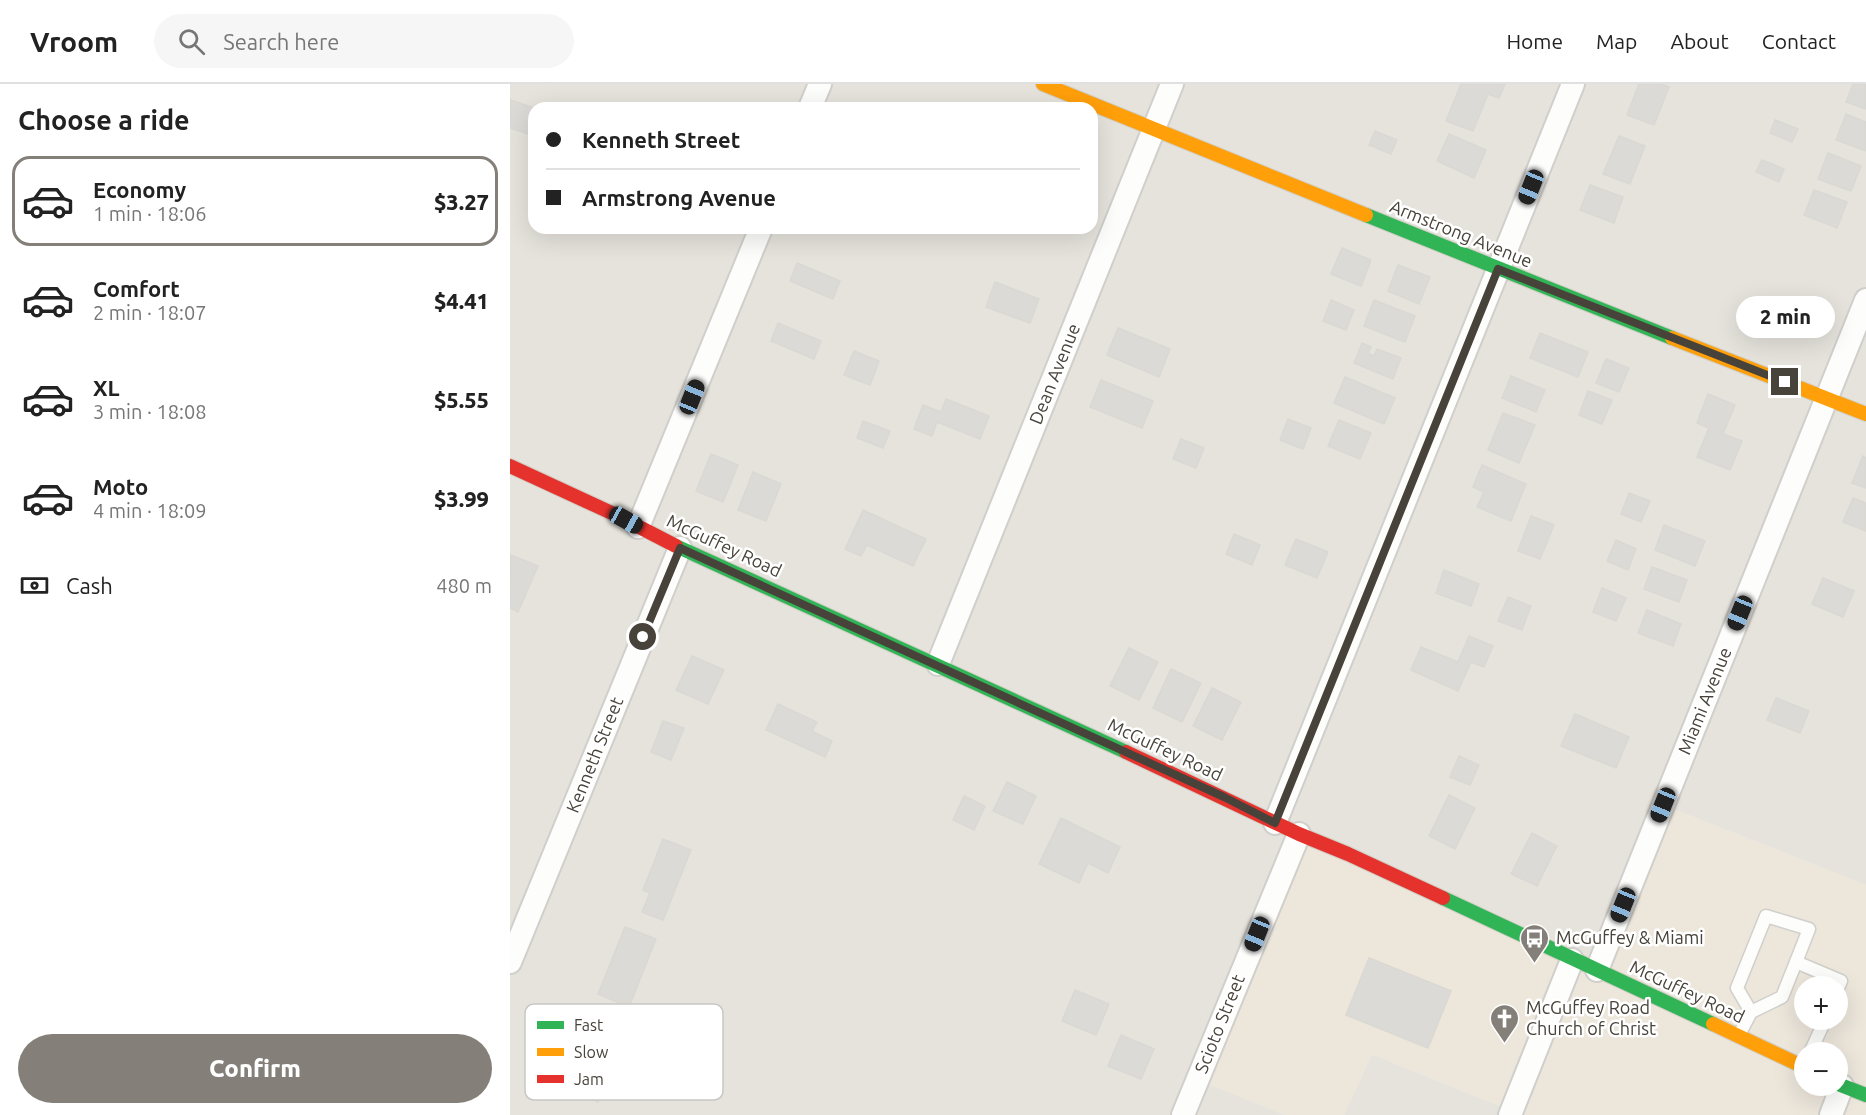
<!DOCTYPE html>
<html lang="en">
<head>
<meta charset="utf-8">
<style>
  body { margin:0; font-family:Ubuntu,sans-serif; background:#f6f6f6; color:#222; height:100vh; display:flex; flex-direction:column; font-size:22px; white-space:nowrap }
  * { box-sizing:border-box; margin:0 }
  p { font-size:20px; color:#767676 }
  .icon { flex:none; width:33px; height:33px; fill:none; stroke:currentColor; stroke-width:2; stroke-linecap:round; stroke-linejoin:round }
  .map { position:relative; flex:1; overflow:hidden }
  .sheet { display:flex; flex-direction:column; background:#fff; width:510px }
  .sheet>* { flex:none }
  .guide { position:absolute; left:18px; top:18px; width:570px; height:132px; border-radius:18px; box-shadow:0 6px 24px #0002; display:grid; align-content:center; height:132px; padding:0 18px; background:#fff }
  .fabs { position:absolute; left:1284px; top:892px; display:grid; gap:12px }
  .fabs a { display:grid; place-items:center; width:54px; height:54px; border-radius:50%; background:#fff; box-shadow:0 6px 24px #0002; font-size:30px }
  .end { position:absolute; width:27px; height:27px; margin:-14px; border:8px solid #48433a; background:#fff; box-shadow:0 0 0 3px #fff }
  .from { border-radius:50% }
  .bubble { position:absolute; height:42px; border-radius:21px; background:#fff; box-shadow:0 6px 24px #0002; font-size:20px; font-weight:800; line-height:42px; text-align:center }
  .car { position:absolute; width:18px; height:36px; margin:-18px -9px; border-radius:8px; box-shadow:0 0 4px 2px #0007; background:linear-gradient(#222 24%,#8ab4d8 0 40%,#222 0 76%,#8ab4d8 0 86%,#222 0) }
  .guide b { display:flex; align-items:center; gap:21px; height:57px; font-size:22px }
  .guide b+b { border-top:2px solid #e0e0e0 }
  .guide i { width:15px; height:15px; background:#222 }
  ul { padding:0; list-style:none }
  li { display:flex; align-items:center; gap:18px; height:90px; margin:0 12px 9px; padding:0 6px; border:3px solid transparent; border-radius:18px }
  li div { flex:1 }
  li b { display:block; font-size:22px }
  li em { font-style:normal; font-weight:800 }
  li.current { border-color:#848079 }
  li>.icon { width:54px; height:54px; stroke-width:1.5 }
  h2 { padding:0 18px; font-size:27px; line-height:72px }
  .pay { display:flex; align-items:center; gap:15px; height:66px; padding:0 18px; font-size:22px }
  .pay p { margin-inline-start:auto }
  .primary-button { display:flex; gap:12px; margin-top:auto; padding:12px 18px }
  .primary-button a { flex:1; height:69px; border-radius:36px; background:#848079; color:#fff; font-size:24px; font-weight:800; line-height:69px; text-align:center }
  header { display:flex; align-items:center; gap:36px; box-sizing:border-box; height:84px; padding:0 30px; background:#fff; border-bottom:2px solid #e0e0e0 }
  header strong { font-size:28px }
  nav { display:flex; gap:33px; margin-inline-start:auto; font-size:21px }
  .search { width:420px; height:54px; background:#f6f6f6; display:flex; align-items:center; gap:15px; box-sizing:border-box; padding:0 21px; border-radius:33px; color:#767676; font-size:22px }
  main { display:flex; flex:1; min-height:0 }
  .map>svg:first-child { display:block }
  .residential { fill:#e5e3dc; fill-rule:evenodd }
  .commercial { fill:#ece6db; fill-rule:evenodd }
  .building { fill:#dcdad6; stroke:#dad8d3; stroke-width:1.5 }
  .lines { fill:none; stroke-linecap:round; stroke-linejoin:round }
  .lane-casing { stroke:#d0cfcb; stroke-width:15 }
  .street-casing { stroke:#d0cfcb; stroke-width:26 }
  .fast-casing { stroke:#d0cec5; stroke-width:16 }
  .slow-casing { stroke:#d0cec5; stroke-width:16 }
  .jam-casing { stroke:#d0cec5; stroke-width:16 }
  .lane { stroke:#fdfdfc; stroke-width:12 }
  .street { stroke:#fdfdfc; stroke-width:22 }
  .fast { stroke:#30b455; stroke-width:14 }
  .slow { stroke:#ff9f0a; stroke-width:14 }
  .jam { stroke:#e5322d; stroke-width:14 }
  .route { stroke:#48433a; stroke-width:8 }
  .labels { text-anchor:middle; stroke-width:5; stroke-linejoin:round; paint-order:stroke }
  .street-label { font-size:18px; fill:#48433a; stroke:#fff }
  .poi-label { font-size:18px; fill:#48433a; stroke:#fff; text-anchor:start }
  .key { fill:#fff; stroke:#c8c7c4; stroke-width:1.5 }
  .key-label { font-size:16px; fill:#48433a }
</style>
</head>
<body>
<header>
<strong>Vroom</strong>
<div class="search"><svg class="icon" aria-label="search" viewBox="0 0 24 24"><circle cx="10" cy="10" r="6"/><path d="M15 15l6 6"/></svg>Search here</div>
<nav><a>Home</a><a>Map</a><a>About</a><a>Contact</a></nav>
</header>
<main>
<section class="sheet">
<h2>Choose a ride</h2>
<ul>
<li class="current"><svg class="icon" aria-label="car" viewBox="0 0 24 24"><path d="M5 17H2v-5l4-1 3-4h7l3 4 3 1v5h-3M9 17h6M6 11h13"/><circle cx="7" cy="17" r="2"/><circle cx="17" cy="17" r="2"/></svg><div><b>Economy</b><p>1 min · 18:06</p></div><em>$3.27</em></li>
<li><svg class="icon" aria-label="car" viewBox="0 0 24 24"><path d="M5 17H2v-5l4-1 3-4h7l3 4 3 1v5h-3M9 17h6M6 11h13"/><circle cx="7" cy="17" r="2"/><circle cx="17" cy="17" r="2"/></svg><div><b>Comfort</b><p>2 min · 18:07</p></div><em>$4.41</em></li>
<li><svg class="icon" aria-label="car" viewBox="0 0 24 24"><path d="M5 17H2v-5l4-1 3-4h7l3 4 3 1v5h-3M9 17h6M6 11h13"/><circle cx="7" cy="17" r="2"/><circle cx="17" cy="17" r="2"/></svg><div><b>XL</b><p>3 min · 18:08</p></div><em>$5.55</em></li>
<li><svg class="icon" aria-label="car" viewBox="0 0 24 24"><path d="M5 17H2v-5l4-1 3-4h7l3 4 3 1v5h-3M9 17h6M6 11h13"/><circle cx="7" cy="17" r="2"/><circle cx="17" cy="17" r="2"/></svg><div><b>Moto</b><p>4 min · 18:09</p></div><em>$3.99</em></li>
</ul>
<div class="pay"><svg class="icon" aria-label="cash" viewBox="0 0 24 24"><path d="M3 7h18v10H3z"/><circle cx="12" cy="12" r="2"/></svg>Cash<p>480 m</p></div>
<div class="primary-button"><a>Confirm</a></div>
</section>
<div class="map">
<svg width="1356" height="1031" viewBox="0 0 1356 1031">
  <rect width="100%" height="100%" fill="#f2f1ed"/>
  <g class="residential">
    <path d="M 0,0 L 1356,0 L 1356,801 L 1153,721 L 1087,886 L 688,996 L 775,1031 L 0,1031 ZM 24,24 L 582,24 L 582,144 L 24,144 Z"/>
    <polygon points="862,970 1011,1031 834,1031"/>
  </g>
  <path class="commercial" d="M 1153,721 L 1356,801 L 1356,1031 L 1011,1031 L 862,970 L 834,1031 L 775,1031 L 687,996 L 789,750 L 1087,885 ZM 1294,903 L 1328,903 L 1328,936 L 1294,936 ZM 1294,969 L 1328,969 L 1328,1002 L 1294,1002 Z"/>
  <g class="building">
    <polygon points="951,0 995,0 989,14 978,10 963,47 936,37"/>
    <polygon points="1129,0 1151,0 1159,3 1144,41 1117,31"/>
    <polygon points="1343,0 1356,0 1356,25 1336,18"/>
    <polygon points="1,16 24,24 24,52 0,44"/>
    <polygon points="1336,30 1356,38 1356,67 1326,56"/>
    <polygon points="1265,36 1288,45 1282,58 1260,49"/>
    <polygon points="865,47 887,56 881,70 859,61"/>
    <polygon points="939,50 976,66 964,94 927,77"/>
    <polygon points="1109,52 1135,62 1120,100 1093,90"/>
    <polygon points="1318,69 1351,82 1341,107 1308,95"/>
    <polygon points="1252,76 1274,85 1269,98 1246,88"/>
    <polygon points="1080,101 1113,113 1104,139 1070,126"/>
    <polygon points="1304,106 1337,118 1327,144 1294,131"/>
    <polygon points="832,164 861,176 851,202 821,190"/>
    <polygon points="287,179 330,197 323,215 280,197"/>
    <polygon points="888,181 920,193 909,220 878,207"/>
    <polygon points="485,198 529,215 520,239 476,223"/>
    <polygon points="821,216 844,226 836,246 813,237"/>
    <polygon points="864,216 905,232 895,258 854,242"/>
    <polygon points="268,239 311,257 304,275 261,257"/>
    <polygon points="608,244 660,265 649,293 597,271"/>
    <polygon points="1030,249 1078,268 1068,293 1020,274"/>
    <polygon points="852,259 861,263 858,269 864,272 867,265 891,274 883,295 844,279"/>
    <polygon points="344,267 369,277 360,301 334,291"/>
    <polygon points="1096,275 1119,284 1109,308 1086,299"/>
    <polygon points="1001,292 1035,306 1026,328 992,314"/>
    <polygon points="835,293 885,314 874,340 824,319"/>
    <polygon points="591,296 643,317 632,344 580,323"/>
    <polygon points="1078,307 1102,316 1092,340 1069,331"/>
    <polygon points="1198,310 1225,321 1213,350 1232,357 1220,386 1187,373 1199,344 1187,339"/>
    <polygon points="436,315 479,332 470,355 427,338 422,352 404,345 413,321 431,328"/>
    <polygon points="993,329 1025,341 1009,379 978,366"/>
    <polygon points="778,335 801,344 793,365 770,356"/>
    <polygon points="829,336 861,349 850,375 818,362"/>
    <polygon points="353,337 380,347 373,364 347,354"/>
    <polygon points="671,355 694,364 686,384 663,375"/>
    <polygon points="201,370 228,381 213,418 186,407"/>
    <polygon points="1353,372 1356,374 1356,404 1342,399"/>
    <polygon points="972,381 1016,400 1001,437 967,423 974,408 963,403"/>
    <polygon points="243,388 271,400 256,437 228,426"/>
    <polygon points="1119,409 1140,417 1131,438 1111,430"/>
    <polygon points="1343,414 1356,419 1356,447 1333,438"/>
    <polygon points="353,426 416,455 403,482 357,461 351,472 335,465"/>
    <polygon points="1021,432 1044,441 1030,475 1008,467"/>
    <polygon points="1154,441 1195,457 1185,482 1145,466"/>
    <polygon points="724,450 750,461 742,481 716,470"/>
    <polygon points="786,455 818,468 807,494 775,481"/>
    <polygon points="1106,456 1126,465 1118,486 1097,477"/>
    <polygon points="1,471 28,482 8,528 0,524"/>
    <polygon points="1142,483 1177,496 1169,518 1134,505"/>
    <polygon points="934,486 969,500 961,522 926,509"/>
    <polygon points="1313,494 1344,507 1333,533 1302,520"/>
    <polygon points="1092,504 1116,514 1106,537 1083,528"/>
    <polygon points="998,513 1021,522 1012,546 988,537"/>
    <polygon points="1137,526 1171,540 1163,562 1128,549"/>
    <polygon points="959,552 983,562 974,583 961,578 948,607 901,586 911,563 948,578"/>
    <polygon points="619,564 648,578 629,616 600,602"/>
    <polygon points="182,572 214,586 198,620 166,606"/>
    <polygon points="661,585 691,599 672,638 643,624"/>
    <polygon points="702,604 731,618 712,656 683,642"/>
    <polygon points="1266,614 1299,627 1290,649 1257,636"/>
    <polygon points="268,620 307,638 302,647 322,657 315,673 256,646"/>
    <polygon points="1065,630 1119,653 1106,684 1051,662"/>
    <polygon points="153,637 174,644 161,676 141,668"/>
    <polygon points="949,672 969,681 960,701 940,693"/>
    <polygon points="497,698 526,712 513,740 483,727"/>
    <polygon points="939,711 965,724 945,765 919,752"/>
    <polygon points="454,712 475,722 464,746 443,736"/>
    <polygon points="551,734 610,763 598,789 578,779 569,799 529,780"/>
    <polygon points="1022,749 1047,762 1027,802 1001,790"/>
    <polygon points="153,755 181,766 153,836 132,828 140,809 133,806"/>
    <polygon points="115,843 146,855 119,923 88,910"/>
    <polygon points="859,874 941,907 918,964 836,931"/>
    <polygon points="565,906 599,920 586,951 552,937"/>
    <polygon points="81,936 122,952 111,981 127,987 119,1008 95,999 88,1018 67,1009 82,969 70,964"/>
    <polygon points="611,951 644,965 631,995 598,982"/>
  </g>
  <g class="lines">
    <defs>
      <g id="lane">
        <polyline points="1241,928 1227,904 1256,832 1299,845 1286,878"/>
        <polyline points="1229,951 1241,928 1272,913 1286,878 1331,897 1328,904"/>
        <polyline points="1300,969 1315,936"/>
      </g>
      <g id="street">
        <polyline points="300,24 310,0"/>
        <polyline points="128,443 251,144"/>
        <polyline points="428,580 662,0"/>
        <polyline points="765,739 1063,0"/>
        <polyline points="0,878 170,464"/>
        <polyline points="1087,886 1356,216"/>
        <polyline points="673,1031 789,750"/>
        <polyline points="1000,1031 1062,876"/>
        <polyline points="1321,1031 1332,1002"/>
      </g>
      <g id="fast">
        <polyline points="856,131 1162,254"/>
        <polyline points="166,462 616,668"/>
        <polyline points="933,814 1203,940"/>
        <polyline points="1328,1000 1356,1011"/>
      </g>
      <g id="slow">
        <polyline points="533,0 856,131"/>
        <polyline points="1162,254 1356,330"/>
        <polyline points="1203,940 1294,983"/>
      </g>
      <g id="jam">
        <polyline points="0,382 104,430 166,462"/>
        <polyline points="616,668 789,750 838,770 933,814"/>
      </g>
    </defs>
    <use href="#lane" class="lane-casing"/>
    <use href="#street" class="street-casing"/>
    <use href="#fast" class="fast-casing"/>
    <use href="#slow" class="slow-casing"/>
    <use href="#jam" class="jam-casing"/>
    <use href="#lane" class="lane"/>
    <use href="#street" class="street"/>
    <use href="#fast" class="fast"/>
    <use href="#slow" class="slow"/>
    <use href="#jam" class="jam"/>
  </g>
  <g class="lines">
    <polyline class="route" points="133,553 170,464 714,713 765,739 988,185 1275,298"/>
  </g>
  <defs>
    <symbol id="bus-pin" viewBox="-11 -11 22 30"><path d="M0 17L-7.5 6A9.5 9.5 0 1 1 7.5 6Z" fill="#848079" stroke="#fff"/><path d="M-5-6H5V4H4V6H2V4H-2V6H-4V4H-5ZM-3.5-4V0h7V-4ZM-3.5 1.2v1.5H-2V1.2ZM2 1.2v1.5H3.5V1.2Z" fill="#fff"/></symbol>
    <symbol id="church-pin" viewBox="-11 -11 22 30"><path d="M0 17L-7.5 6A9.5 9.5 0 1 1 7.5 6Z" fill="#848079" stroke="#fff"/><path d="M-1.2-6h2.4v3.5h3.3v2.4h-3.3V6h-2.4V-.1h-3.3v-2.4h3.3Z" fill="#fff"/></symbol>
  </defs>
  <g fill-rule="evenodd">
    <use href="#bus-pin" x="1008" y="838" width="33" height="45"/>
    <use href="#church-pin" x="978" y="918" width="33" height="45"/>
  </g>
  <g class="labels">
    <g class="street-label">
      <text transform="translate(951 150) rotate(22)" y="6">Armstrong Avenue</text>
      <text transform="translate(545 290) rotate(-68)" y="6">Dean Avenue</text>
      <text transform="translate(214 462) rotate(25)" y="6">McGuffey Road</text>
      <text transform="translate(1195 617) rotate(-68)" y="6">Miami Avenue</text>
      <text transform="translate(655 666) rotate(25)" y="6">McGuffey Road</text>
      <text transform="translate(85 671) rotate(-68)" y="6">Kenneth Street</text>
      <text transform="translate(1177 908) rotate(25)" y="6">McGuffey Road</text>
      <text transform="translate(710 940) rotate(-68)" y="6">Scioto Street</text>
    </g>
    <g class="poi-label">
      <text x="1046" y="860">McGuffey &amp; Miami</text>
      <text x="1016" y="930">McGuffey Road<tspan x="1016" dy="21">Church of Christ</tspan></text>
    </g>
  </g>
  <rect x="15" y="920" width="198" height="96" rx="9" class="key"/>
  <rect x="27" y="937" width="27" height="8" fill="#30b455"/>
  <rect x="27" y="964" width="27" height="8" fill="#ff9f0a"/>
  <rect x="27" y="991" width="27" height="8" fill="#e5322d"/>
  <g class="key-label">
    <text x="64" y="947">Fast</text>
    <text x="64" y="974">Slow</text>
    <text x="64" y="1001">Jam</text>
  </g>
</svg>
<div class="fabs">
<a>+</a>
<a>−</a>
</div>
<i class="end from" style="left:133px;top:553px"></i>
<i class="end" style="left:1275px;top:298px"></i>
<div class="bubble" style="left:1226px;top:212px;width:99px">2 min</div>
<i class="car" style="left:1021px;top:103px;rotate:202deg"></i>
<i class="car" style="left:182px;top:313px;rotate:22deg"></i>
<i class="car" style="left:116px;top:436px;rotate:119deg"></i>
<i class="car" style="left:1230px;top:529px;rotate:202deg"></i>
<i class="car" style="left:1153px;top:721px;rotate:202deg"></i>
<i class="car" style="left:1113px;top:821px;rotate:202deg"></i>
<i class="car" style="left:747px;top:850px;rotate:202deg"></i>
<div class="guide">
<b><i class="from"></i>Kenneth Street</b>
<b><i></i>Armstrong Avenue</b>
</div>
</div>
</main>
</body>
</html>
